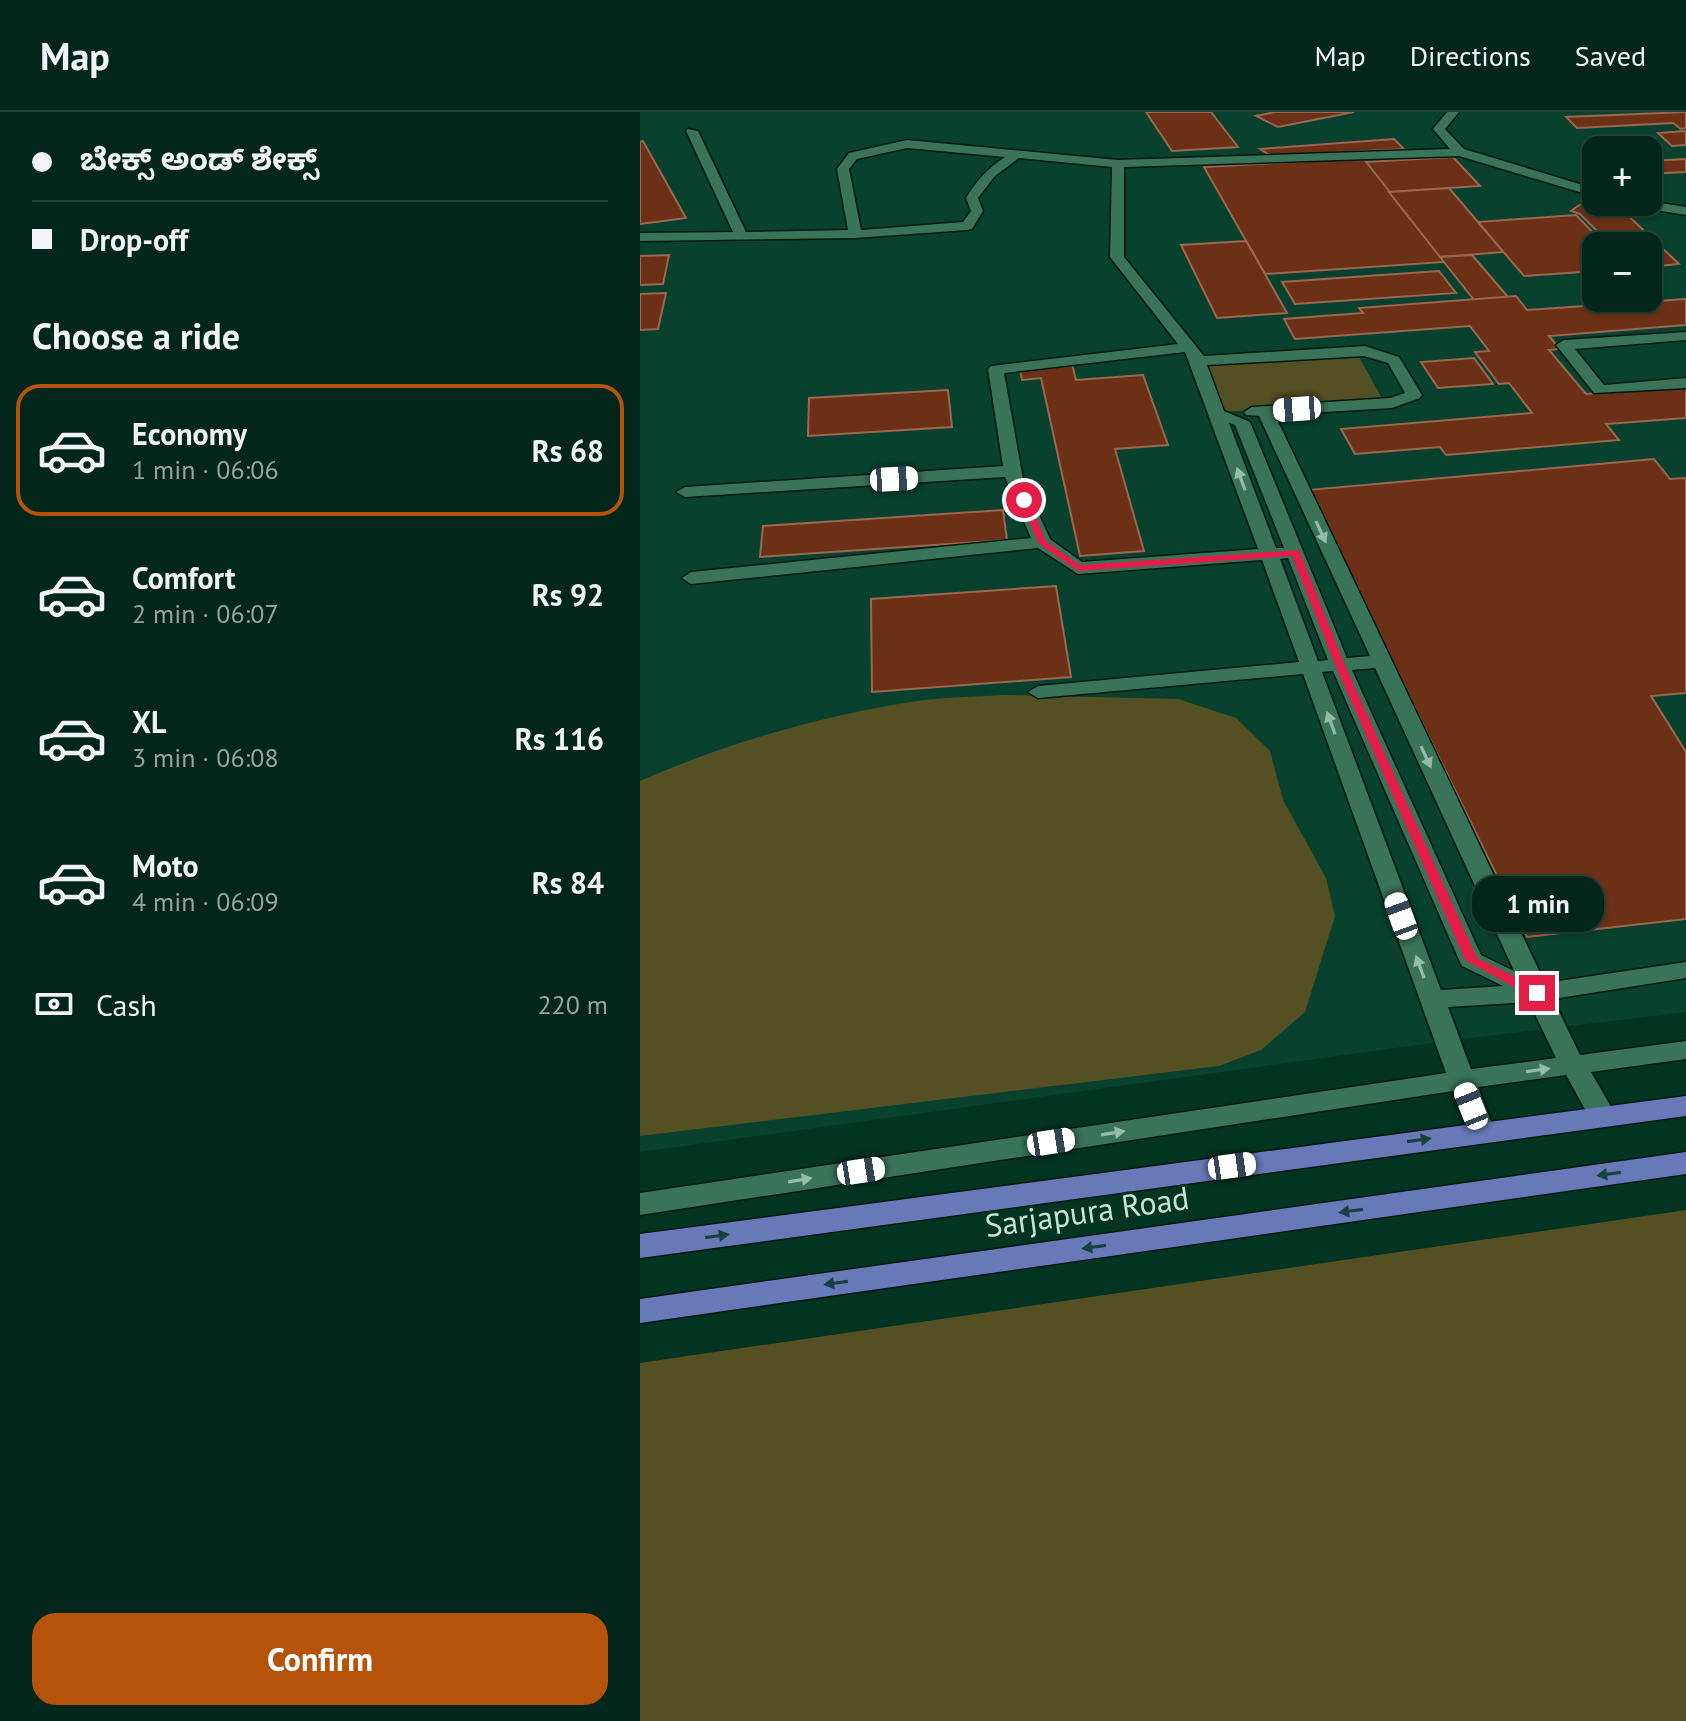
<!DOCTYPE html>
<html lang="en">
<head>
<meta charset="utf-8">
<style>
  body { margin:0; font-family:"PT Sans","Noto Sans Kannada",sans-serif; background:#103327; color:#f1f3f6; height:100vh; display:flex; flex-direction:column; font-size:30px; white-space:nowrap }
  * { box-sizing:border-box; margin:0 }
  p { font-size:26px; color:#96a5a2 }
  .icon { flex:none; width:44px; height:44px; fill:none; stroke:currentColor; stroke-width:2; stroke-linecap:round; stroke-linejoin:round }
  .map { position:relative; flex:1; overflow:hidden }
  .sheet { display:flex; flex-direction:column; background:#02271a; width:640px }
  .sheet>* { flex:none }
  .top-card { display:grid; align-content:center; height:176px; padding:0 32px; background:#02271a }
  .tools { position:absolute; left:942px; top:24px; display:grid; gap:16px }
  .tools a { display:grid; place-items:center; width:80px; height:80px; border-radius:16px; background:#02271a; box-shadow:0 2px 6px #0004,0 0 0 2px #234439; font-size:40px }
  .end { position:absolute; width:36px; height:36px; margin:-18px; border:10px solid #e11d48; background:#fff; box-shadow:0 0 0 4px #fff }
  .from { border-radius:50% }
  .bubble { position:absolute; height:56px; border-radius:24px; background:#02271a; box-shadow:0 2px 6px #0004,0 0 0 2px #234439; font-size:26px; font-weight:700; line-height:56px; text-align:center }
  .car { position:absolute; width:24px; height:48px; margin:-24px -12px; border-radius:10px; box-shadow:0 0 6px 2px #0007; background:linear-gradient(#fff 24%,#345 0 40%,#fff 0 76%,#345 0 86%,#fff 0) }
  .top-card b { display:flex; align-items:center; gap:28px; height:76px; font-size:30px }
  .top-card b+b { border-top:2px solid #234439 }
  .top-card i { width:20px; height:20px; background:#f1f3f6 }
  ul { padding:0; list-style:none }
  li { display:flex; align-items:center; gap:24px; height:132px; margin:0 16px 12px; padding:0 16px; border:4px solid transparent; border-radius:24px }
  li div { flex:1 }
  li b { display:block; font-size:30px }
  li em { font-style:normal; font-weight:700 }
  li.active { border-color:#b45309 }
  li>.icon { width:72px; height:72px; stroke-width:1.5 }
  h2 { padding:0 32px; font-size:36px; line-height:96px }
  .pay { display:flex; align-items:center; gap:20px; height:88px; padding:0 32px; font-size:30px }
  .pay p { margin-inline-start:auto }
  .action { display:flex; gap:16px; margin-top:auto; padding:16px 32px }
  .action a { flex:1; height:92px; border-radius:24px; background:#b45309; color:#fff; font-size:32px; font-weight:700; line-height:92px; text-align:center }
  header { display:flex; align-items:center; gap:48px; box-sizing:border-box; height:112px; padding:0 40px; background:#02271a; border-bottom:2px solid #234439 }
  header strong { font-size:38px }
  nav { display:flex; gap:44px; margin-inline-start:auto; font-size:28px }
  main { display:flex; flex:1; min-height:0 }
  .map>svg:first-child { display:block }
  .built { fill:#08422e; fill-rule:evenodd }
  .green { fill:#545024 }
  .building { fill:#6b3015; stroke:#9a6751; stroke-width:2 }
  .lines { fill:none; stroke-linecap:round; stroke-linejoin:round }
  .minor-casing { stroke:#00190e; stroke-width:3 }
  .major-casing { stroke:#00190e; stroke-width:3 }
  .minor { fill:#397359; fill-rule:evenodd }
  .major { fill:#6779b7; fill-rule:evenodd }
  .oneway { fill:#95bcaa }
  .oneway2 { fill:#174240 }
  .route { fill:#e11d48 }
  .labels { text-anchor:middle; stroke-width:6; stroke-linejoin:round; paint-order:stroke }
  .near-street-label { font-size:32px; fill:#c7e4d5; stroke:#033422 }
</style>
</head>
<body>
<header>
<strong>Map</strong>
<nav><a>Map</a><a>Directions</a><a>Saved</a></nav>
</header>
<main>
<section class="sheet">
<div class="top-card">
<b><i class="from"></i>ಬೇಕ್ಸ್ ಅಂಡ್ ಶೇಕ್ಸ್</b>
<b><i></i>Drop-off</b>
</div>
<h2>Choose a ride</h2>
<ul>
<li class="active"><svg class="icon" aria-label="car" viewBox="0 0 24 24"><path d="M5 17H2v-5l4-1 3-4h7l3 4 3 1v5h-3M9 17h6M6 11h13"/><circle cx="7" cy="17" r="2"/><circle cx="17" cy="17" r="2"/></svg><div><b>Economy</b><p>1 min · 06:06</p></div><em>Rs 68</em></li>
<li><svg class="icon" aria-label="car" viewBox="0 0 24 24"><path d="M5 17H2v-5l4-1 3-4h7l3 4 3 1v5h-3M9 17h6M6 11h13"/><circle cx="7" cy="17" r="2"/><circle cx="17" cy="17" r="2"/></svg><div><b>Comfort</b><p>2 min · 06:07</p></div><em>Rs 92</em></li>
<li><svg class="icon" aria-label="car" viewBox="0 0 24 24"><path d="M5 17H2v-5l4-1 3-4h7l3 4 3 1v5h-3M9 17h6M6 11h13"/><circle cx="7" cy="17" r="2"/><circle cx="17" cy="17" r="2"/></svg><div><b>XL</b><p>3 min · 06:08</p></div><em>Rs 116</em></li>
<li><svg class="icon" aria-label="car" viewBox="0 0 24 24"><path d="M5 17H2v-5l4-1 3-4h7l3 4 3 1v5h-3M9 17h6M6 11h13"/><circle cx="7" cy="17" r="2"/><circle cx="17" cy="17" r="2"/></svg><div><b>Moto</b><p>4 min · 06:09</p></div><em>Rs 84</em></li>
</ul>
<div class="pay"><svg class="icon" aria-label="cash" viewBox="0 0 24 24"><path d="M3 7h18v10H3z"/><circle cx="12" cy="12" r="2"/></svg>Cash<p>220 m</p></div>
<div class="action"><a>Confirm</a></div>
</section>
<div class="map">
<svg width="1046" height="1609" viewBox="0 0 1046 1609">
  <rect width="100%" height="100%" fill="#033422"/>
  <path class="built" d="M 0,0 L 1046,0 L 1046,900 L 806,929 L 0,1040 ZM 956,38 L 1008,38 L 1008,90 L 956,90 ZM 956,134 L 1008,134 L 1008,186 L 956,186 Z"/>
  <g class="green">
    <polygon points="719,245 744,290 579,300 562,254"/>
    <path d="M 363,583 L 538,587 L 596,606 L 630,639 L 643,688 L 686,766 L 695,804 L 665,900 L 621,938 L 579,954 L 0,1024 L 0,669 C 84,632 180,604 271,590 C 301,585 333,585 363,583 Z"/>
    <polygon points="1046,1098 1046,1609 0,1609 0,1251"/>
  </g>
  <g class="building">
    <polygon points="506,0 571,0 598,35 532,39"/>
    <polygon points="635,0 714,0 638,15 616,4"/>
    <polygon points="1046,0 1046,16 1041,17 1033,11 937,16 926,5"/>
    <polygon points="1046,19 1046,33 1032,34 1018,21"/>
    <polygon points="754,27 764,37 631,44 620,37"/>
    <polygon points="3,29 46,106 0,112 0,30"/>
    <polygon points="813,45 840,74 749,80 726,50"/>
    <polygon points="723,46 805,150 625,162 564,55"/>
    <polygon points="1046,47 1046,60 1008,62 1008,49"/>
    <polygon points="809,76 838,110 864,140 800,145 749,80"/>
    <polygon points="948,87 976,92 1039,152 1008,155 1008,134 972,134 940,102 931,99"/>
    <polygon points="936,103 966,134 956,134 956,159 884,164 838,110"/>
    <polygon points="606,129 625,162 647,201 577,206 541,133"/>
    <polygon points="29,143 23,172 0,173 0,144"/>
    <polygon points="832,143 868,185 834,188 800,145"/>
    <polygon points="799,159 816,181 655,192 642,170"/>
    <polygon points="26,181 18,217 0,218 0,182"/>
    <polygon points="876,184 887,198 1046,187 1046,213 909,224 920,237 909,238 946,282 1046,274 1046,306 966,312 979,328 806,343 800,335 715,342 701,317 892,301 869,271 859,272 835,240 849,239 830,214 655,227 644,207 723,201 719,196"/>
    <polygon points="834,246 853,272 798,276 781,250"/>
    <polygon points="432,252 436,268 503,263 528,333 475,337 504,439 440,444 401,266 382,268 380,257"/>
    <polygon points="308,278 312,315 168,324 169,286"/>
    <polygon points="1014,347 1030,367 1046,366 1046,581 1011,584 1046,640 1046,807 887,825 668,378"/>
    <polygon points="363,398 367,428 120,445 123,414"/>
    <polygon points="416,474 431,565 232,580 231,487"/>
  </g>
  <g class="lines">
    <defs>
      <g id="minor">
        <path d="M 807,0 L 819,0 L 805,17 L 824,37 L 956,77 L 956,85 L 819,44 L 484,55 L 484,145 L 564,244 L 725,234 L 759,245 L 782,283 L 780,286 L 752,296 L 635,303 L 905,871 L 1046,850 L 1046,866 L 913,887 L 940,943 L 1046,929 L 1046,947 L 951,960 L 977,1005 L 973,1012 L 963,1015 L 953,1012 L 926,963 L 838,975 L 855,1020 L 851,1027 L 841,1030 L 831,1027 L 813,979 L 0,1103 L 0,1081 L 806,961 L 663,562 L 398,586 L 388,580 L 398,574 L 659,550 L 622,448 L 438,462 L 398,436 L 51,472 L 42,466 L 51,460 L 391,426 L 365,365 L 45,385 L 36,380 L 45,375 L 363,354 L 348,257 L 351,254 L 538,232 L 470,145 L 472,55 L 379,46 L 355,64 L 338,86 L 343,99 L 332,117 L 327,118 L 215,126 L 0,129 L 0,121 L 93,120 L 46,19 L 48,17 L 58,19 L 106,120 L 208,118 L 197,57 L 209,41 L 267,28 L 478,48 L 810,37 L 793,17 ZM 267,36 L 365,45 C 348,56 336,69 326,86 L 331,99 L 323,110 L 221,118 L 209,57 L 217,47 ZM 545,240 L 618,437 L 442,450 L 410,427 L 383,367 L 364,261 ZM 724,244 L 748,251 L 765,281 L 750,286 L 612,295 L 604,300 L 606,303 L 619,304 L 730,544 L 707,546 L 610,310 L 584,299 L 567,253 ZM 589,311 L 595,313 L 644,436 L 636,436 ZM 648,446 L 688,548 L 678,549 L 640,447 ZM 735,556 L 874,859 L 841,843 L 712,558 ZM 693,559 L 819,848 L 822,854 L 863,874 L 801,878 L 682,560 ZM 889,890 L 916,946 L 831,957 L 808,895 Z"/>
        <polygon points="1008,89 1046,95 1046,103 991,94 985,90"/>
        <polygon points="1046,220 1046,228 935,237 964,273 1046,266 1046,276 954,281 916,233 924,228"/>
      </g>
      <g id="major">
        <polygon points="1046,984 1046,1004 0,1146 0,1122"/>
        <polygon points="1046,1040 1046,1062 0,1211 0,1187"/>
      </g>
    </defs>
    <use href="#minor" class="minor-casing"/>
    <use href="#major" class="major-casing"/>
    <use href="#minor" class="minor"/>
    <use href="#major" class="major"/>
  </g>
  <defs><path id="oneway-solid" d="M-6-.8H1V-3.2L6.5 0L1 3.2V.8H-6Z" transform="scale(2)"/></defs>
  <g class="oneway">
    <use href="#oneway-solid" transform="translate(601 367) rotate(-110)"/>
    <use href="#oneway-solid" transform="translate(681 420) rotate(65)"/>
    <use href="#oneway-solid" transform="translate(691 611) rotate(-110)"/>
    <use href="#oneway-solid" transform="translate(786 645) rotate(65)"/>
    <use href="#oneway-solid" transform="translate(780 855) rotate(-110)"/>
    <use href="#oneway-solid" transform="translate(898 958) rotate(-8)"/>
    <use href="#oneway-solid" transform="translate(473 1021) rotate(-9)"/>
    <use href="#oneway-solid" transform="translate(160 1068) rotate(-9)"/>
  </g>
  <g class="oneway2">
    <use href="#oneway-solid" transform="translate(779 1028) rotate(-8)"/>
    <use href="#oneway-solid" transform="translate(969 1062) rotate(172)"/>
    <use href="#oneway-solid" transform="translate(711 1099) rotate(172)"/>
    <use href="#oneway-solid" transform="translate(77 1124) rotate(-8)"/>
    <use href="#oneway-solid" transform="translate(454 1135) rotate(172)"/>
    <use href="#oneway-solid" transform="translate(196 1171) rotate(172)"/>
  </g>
  <polygon class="route" points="384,385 389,388 406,429 440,453 659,438 705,553 837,846 902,878 902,885 892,885 825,848 695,553 652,444 438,459 399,432 379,388"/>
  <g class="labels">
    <g class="near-street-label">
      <text transform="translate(447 1100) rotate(-8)" y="11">Sarjapura Road</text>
    </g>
  </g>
</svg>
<div class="tools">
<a>+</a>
<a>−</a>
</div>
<i class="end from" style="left:384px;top:388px"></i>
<i class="end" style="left:897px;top:881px"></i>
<div class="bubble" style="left:832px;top:764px;width:132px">1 min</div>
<i class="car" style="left:657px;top:297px;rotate:266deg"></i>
<i class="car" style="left:254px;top:367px;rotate:87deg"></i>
<i class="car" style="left:761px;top:804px;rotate:340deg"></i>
<i class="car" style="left:831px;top:994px;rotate:338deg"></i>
<i class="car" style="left:411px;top:1030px;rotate:81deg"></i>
<i class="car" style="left:592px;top:1054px;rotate:82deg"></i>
<i class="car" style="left:221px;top:1059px;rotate:81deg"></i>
</div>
</main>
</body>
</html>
